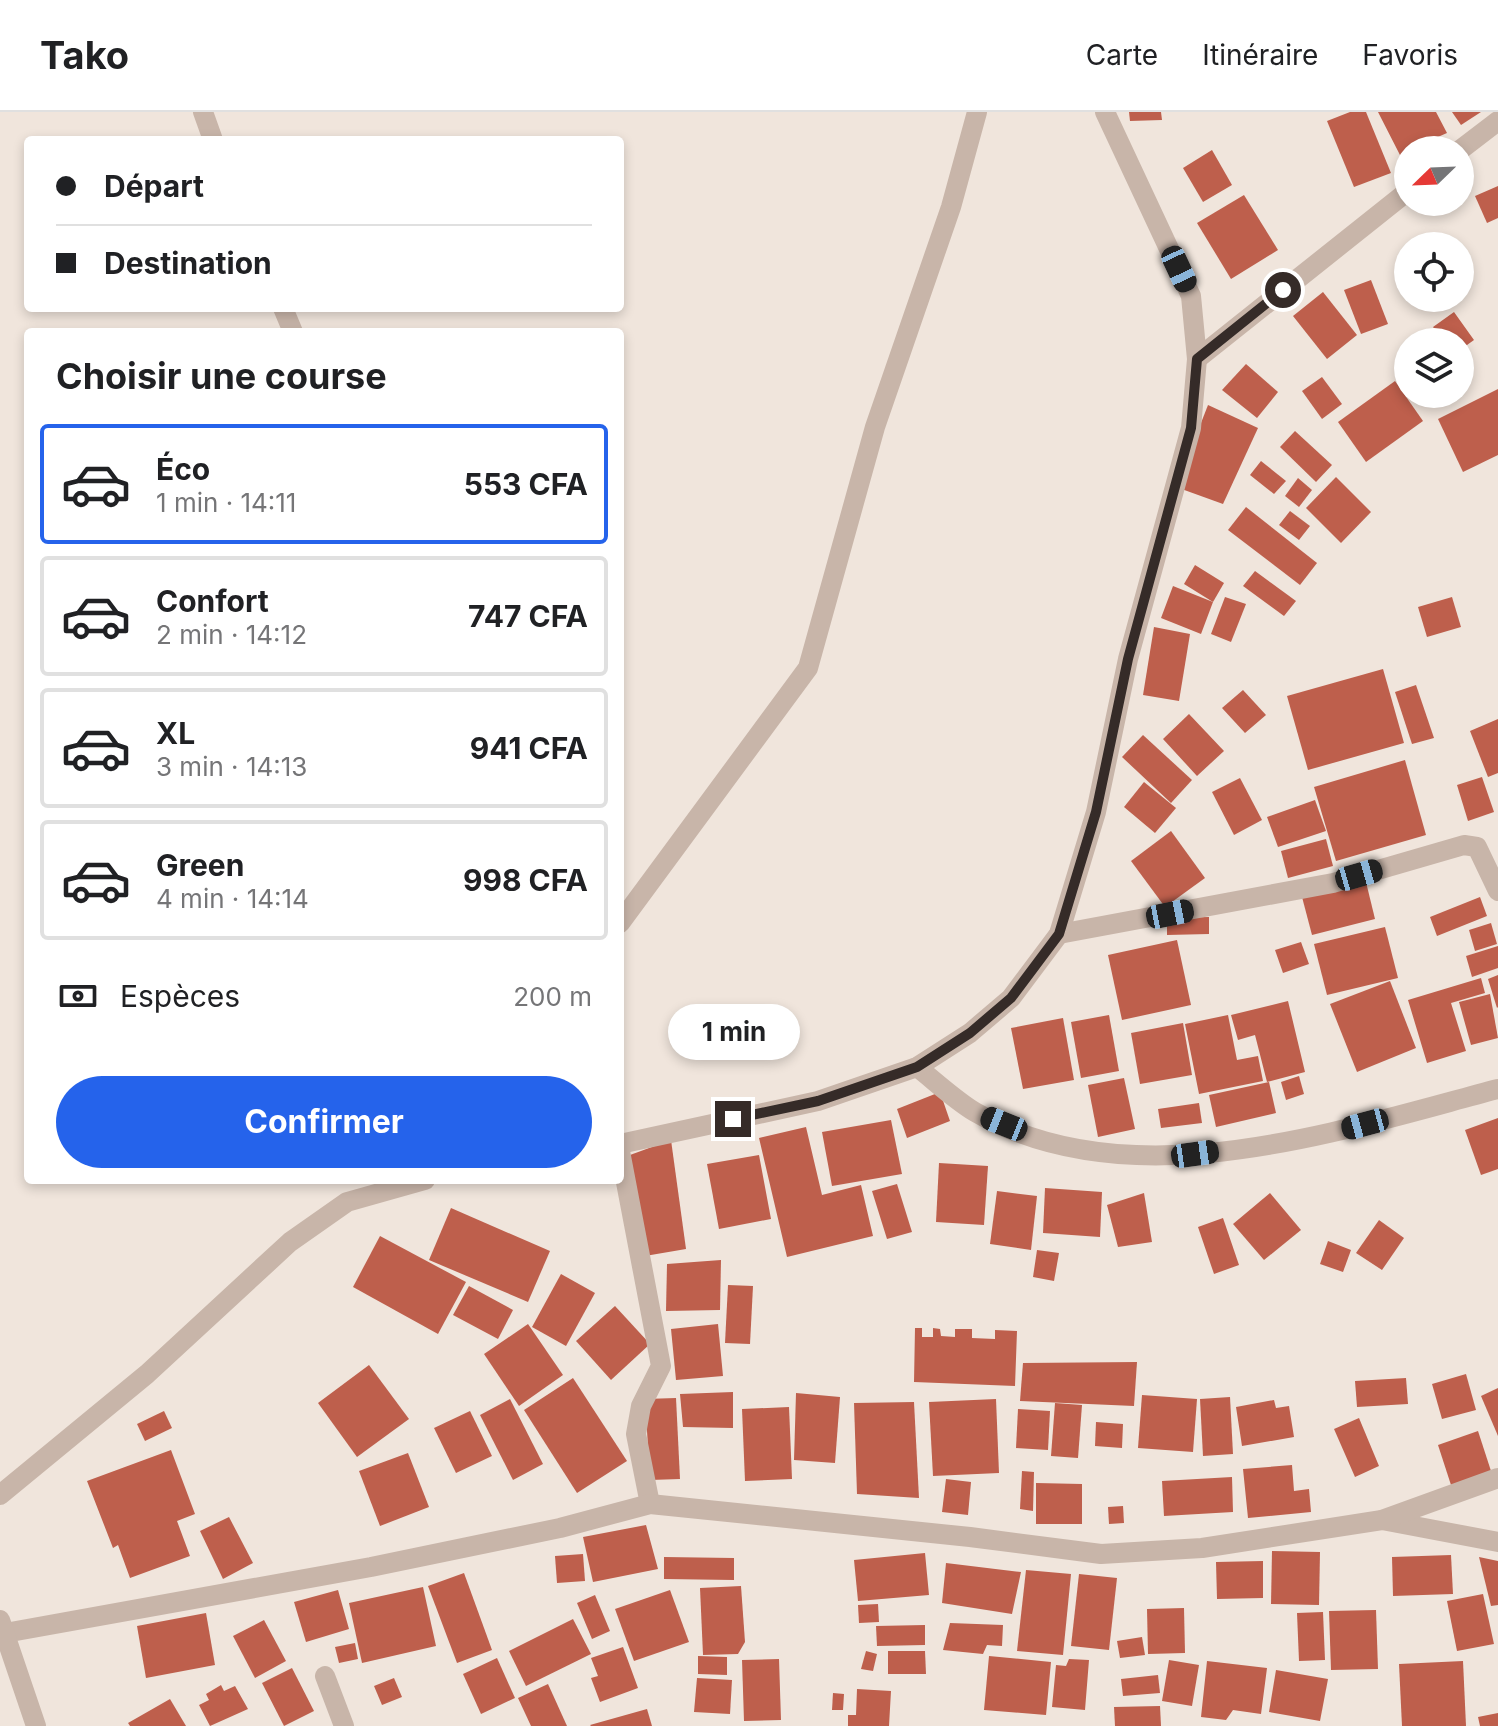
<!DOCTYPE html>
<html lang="fr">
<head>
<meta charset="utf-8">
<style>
  body { margin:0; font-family:Inter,sans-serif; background:#f2f2f2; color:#202124; height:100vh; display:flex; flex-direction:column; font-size:30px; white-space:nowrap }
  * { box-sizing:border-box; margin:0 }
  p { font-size:26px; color:#757577 }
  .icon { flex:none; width:44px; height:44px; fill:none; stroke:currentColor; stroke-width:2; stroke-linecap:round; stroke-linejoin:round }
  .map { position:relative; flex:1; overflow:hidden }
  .sheet { position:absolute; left:24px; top:216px; width:600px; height:856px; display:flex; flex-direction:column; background:#fff; border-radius:8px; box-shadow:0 4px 12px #0003 }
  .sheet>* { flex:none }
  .guide { position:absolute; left:24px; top:24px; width:600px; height:176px; border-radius:8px; box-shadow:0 4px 12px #0003; display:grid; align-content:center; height:176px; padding:0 32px; background:#fff }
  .needle { width:52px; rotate:247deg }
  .controls { position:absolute; left:1394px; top:24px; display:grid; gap:16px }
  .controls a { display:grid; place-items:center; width:80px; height:80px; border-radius:50%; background:#fff; box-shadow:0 4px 12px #0003; font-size:40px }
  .end { position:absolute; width:36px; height:36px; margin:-18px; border:10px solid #352b28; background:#fff; box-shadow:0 0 0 4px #fff }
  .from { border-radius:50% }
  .bubble { position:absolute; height:56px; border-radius:28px; background:#fff; box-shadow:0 4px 12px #0003; font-size:26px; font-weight:700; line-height:56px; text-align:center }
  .car { position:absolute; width:24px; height:48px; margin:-24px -12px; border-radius:10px; box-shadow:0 0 6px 2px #0007; background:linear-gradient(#222 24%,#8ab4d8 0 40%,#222 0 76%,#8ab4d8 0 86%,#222 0) }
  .guide b { display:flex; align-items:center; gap:28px; height:76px; font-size:30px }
  .guide b+b { border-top:2px solid #e0e0e0 }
  .guide i { width:20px; height:20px; background:#202124 }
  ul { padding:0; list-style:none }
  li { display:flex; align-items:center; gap:24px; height:120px; margin:0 16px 12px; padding:0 16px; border:4px solid #e0e0e0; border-radius:8px }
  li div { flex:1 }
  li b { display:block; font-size:30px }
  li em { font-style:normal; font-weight:700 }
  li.on { border-color:#2563eb }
  li>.icon { width:72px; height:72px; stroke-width:1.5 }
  h2 { padding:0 32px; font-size:36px; line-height:96px }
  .pay { display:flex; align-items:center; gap:20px; height:88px; padding:0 32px; font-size:30px }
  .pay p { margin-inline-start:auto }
  .cta { display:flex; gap:16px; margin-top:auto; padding:16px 32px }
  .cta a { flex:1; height:92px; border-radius:48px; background:#2563eb; color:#fff; font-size:32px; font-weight:700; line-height:92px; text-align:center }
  header { display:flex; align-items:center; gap:48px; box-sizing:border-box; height:112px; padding:0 40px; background:#fff; border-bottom:2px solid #e0e0e0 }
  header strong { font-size:38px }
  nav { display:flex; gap:44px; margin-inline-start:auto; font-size:28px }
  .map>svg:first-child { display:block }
  .building { fill:#be5f4c }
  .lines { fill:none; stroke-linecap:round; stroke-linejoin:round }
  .minor { stroke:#c8b5a9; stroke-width:20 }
  .tertiary { stroke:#c8b5a9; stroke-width:20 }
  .route { stroke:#352b28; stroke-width:10 }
</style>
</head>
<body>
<header>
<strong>Tako</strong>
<nav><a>Carte</a><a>Itinéraire</a><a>Favoris</a></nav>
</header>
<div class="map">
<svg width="1498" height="1614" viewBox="0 0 1498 1614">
  <rect width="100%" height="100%" fill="#f0e5dc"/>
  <g class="building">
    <polygon points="1129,0 1161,0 1162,8 1130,9"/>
    <polygon points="1350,0 1366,0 1391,61 1354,75 1327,9"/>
    <polygon points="1378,0 1436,0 1447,21 1408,38 1401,45"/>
    <polygon points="1452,0 1481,0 1461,13"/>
    <polygon points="1212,38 1232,73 1203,90 1183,56"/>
    <polygon points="1498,74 1498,106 1487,111 1475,84"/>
    <polygon points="1244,83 1278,138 1231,167 1197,111"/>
    <polygon points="1371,168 1388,212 1361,222 1344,178"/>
    <polygon points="1323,180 1357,223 1327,247 1293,204"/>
    <polygon points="1454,200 1474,228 1460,238 1460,230 1444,230 1433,215"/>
    <polygon points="1246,252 1278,280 1257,306 1222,278"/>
    <polygon points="1322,265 1342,292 1322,307 1302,279"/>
    <polygon points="1395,269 1423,309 1366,350 1338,310"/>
    <polygon points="1498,277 1498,343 1463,360 1438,307"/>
    <polygon points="1208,293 1258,316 1223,392 1176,375"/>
    <polygon points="1295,319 1332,353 1316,370 1280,335"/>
    <polygon points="1261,349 1286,369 1274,382 1250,363"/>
    <polygon points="1336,365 1371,400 1341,431 1306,396"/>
    <polygon points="1298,366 1312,378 1299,395 1285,384"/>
    <polygon points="1246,395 1317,451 1300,473 1228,418"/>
    <polygon points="1290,399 1310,414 1299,428 1279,413"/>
    <polygon points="1195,453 1224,471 1213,490 1184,472"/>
    <polygon points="1255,459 1296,489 1284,504 1243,474"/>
    <polygon points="1173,474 1213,490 1201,522 1161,506"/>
    <polygon points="1225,485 1246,492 1231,530 1211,522"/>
    <polygon points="1452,485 1461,515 1427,525 1418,495"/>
    <polygon points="1154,515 1190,522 1179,589 1143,583"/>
    <polygon points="1383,557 1404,631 1308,658 1287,584"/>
    <polygon points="1416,573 1434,626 1412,632 1395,580"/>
    <polygon points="1243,578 1266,603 1245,621 1222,596"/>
    <polygon points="1189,602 1224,639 1197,664 1163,627"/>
    <polygon points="1498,607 1498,661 1488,665 1470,619"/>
    <polygon points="1143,623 1192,668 1171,691 1122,645"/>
    <polygon points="1405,648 1426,723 1336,749 1314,675"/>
    <polygon points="1482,665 1494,700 1468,709 1457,673"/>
    <polygon points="1240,666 1262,708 1234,723 1212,680"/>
    <polygon points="1144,670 1176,696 1155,721 1124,695"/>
    <polygon points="1315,688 1326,719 1278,735 1267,705"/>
    <polygon points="1171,719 1205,766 1165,795 1131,749"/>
    <polygon points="1326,727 1333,754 1288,766 1281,739"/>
    <polygon points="1366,770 1375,807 1312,823 1302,785"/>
    <polygon points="1480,785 1487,804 1437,824 1430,805"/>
    <polygon points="1209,805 1209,822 1167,823 1167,806"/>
    <polygon points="1491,811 1497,832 1475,839 1469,818"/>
    <polygon points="1385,815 1398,866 1327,883 1314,832"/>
    <polygon points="1177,828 1191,893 1122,908 1108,843"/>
    <polygon points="1301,830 1309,852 1283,861 1275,838"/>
    <polygon points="1498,834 1498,856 1472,865 1466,844"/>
    <polygon points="1498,863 1498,895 1497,896 1488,867"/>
    <polygon points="1481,866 1485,881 1451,891 1466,939 1427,951 1408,888"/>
    <polygon points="1390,869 1416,936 1357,960 1330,892"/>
    <polygon points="1490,882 1498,926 1471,933 1459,890"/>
    <polygon points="1288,889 1305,960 1267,970 1255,923 1238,928 1231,903"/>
    <polygon points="1109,903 1119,959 1081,966 1071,910"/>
    <polygon points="1228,903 1237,948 1258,944 1263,969 1199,982 1185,912"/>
    <polygon points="1063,906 1074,968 1023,977 1011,916"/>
    <polygon points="1183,911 1192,963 1140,972 1131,921"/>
    <polygon points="1299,964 1304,982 1286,988 1281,970"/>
    <polygon points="1124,966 1135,1017 1098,1025 1088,973"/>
    <polygon points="1269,970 1276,1001 1216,1015 1209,983"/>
    <polygon points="940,980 950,1009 907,1026 897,997"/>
    <polygon points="1199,991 1202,1011 1161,1016 1158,997"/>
    <polygon points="1498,1006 1498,1057 1481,1063 1465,1018"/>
    <polygon points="891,1008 902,1062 832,1074 822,1020"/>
    <polygon points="806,1015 822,1083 861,1073 873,1124 787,1145 759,1026"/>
    <polygon points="671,1028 686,1137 645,1144 630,1043"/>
    <polygon points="759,1043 771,1107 719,1117 707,1052"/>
    <polygon points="939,1051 988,1054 984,1113 936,1110"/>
    <polygon points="897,1072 912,1120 887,1127 872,1079"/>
    <polygon points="1045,1076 1102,1080 1100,1125 1043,1121"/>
    <polygon points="997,1079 1037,1084 1031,1138 990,1132"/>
    <polygon points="1144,1081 1152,1130 1118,1135 1107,1093"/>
    <polygon points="1270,1081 1301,1118 1264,1148 1233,1112"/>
    <polygon points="451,1096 550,1139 528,1190 429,1148"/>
    <polygon points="1223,1106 1239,1153 1214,1162 1198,1115"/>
    <polygon points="1379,1108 1404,1126 1382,1158 1356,1141"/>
    <polygon points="380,1124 466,1170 438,1222 353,1175"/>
    <polygon points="1328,1129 1351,1138 1343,1160 1320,1152"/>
    <polygon points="1037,1138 1059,1141 1054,1169 1033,1165"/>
    <polygon points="721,1148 720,1198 666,1199 667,1152"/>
    <polygon points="561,1162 595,1181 566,1234 532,1215"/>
    <polygon points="728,1173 753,1174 750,1232 725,1231"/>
    <polygon points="469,1174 513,1198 498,1227 453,1203"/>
    <polygon points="615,1194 650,1232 611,1268 576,1229"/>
    <polygon points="528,1212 563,1263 519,1294 484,1242"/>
    <polygon points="718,1212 723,1264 676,1268 671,1217"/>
    <polygon points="915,1216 922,1216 922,1225 933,1225 933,1216 940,1217 941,1224 955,1225 955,1217 972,1217 972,1226 995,1227 995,1218 1017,1219 1015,1274 914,1270"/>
    <polygon points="1137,1250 1134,1294 1020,1289 1023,1251"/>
    <polygon points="369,1253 409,1307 357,1345 318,1291"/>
    <polygon points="1466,1262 1476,1298 1442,1307 1432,1272"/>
    <polygon points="573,1266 627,1349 577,1381 524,1298"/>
    <polygon points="1406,1266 1408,1292 1357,1295 1355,1269"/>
    <polygon points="1498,1276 1498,1324 1481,1284"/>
    <polygon points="733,1280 733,1316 683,1315 680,1282"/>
    <polygon points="796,1281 840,1285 835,1351 794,1348"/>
    <polygon points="1142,1283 1197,1287 1193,1340 1138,1336"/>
    <polygon points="1230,1285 1233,1342 1203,1344 1200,1287"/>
    <polygon points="676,1286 680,1367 650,1368 645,1287"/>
    <polygon points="510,1287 543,1352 513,1368 480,1303"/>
    <polygon points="996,1287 999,1361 933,1364 929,1290"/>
    <polygon points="1274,1288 1276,1296 1289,1294 1294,1325 1242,1334 1236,1295"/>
    <polygon points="914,1290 919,1386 857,1382 854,1291"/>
    <polygon points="1055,1291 1082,1293 1078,1346 1051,1344"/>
    <polygon points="789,1295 792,1367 745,1369 742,1297"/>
    <polygon points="1018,1297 1050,1299 1048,1338 1016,1336"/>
    <polygon points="164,1299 172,1316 145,1329 137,1312"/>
    <polygon points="470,1299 492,1344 456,1361 434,1316"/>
    <polygon points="1359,1306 1379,1354 1355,1365 1334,1317"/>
    <polygon points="1096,1310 1123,1312 1122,1336 1095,1334"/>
    <polygon points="1478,1319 1491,1359 1451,1373 1438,1333"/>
    <polygon points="171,1338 195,1402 177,1409 190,1444 130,1466 118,1433 113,1436 87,1369"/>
    <polygon points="408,1341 429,1395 380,1414 359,1359"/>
    <polygon points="1292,1353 1294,1379 1309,1377 1311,1400 1248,1406 1243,1357"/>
    <polygon points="1022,1359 1034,1360 1033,1399 1020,1397"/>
    <polygon points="1232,1365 1233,1400 1164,1404 1162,1369"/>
    <polygon points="946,1367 971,1370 968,1403 942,1400"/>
    <polygon points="1036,1371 1082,1372 1082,1412 1036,1412"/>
    <polygon points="1123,1394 1124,1411 1109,1412 1108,1395"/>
    <polygon points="229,1405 253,1451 223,1467 200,1419"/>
    <polygon points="646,1413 658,1457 593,1470 583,1425"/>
    <polygon points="1272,1439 1320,1440 1319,1493 1271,1492"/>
    <polygon points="925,1441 929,1483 858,1489 854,1448"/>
    <polygon points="583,1442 585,1469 557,1471 555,1444"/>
    <polygon points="1451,1443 1453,1482 1393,1484 1392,1445"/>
    <polygon points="664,1445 734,1446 734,1468 664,1467"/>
    <polygon points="1479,1445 1498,1449 1498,1493 1491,1494"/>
    <polygon points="1263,1449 1263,1486 1217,1487 1216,1450"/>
    <polygon points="946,1451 1021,1460 1012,1502 942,1491"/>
    <polygon points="1026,1458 1071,1462 1063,1543 1017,1539"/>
    <polygon points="464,1461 492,1538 457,1551 428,1474"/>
    <polygon points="1079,1462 1117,1466 1109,1538 1071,1534"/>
    <polygon points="741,1474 745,1530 738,1542 703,1543 700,1476"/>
    <polygon points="423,1475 436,1534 362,1551 349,1491"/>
    <polygon points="338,1478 349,1517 306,1530 294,1490"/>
    <polygon points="670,1478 689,1530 634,1549 615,1497"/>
    <polygon points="1483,1482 1494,1532 1457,1539 1447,1489"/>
    <polygon points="595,1483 610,1519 592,1527 577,1491"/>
    <polygon points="878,1492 879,1510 859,1511 858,1493"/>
    <polygon points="1184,1496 1185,1541 1148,1542 1147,1497"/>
    <polygon points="1376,1498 1378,1557 1331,1558 1329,1499"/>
    <polygon points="1323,1500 1325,1548 1299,1549 1297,1501"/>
    <polygon points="206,1501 215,1553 146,1566 137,1514"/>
    <polygon points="573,1507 591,1542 526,1574 509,1539"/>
    <polygon points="264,1508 286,1549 255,1566 233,1524"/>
    <polygon points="950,1511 1003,1513 1002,1534 987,1533 983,1542 943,1538"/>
    <polygon points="925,1513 925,1533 877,1534 876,1514"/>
    <polygon points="1142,1525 1145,1543 1120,1546 1117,1529"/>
    <polygon points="355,1531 358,1547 339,1551 335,1535"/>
    <polygon points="623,1535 638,1576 600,1590 591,1566 598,1564 591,1546"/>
    <polygon points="866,1539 877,1542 873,1559 861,1557"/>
    <polygon points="888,1539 925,1539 926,1562 888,1562"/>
    <polygon points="698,1544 727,1545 727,1563 698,1562"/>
    <polygon points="989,1544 1051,1550 1046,1603 984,1598"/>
    <polygon points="497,1546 515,1586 481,1602 463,1562"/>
    <polygon points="779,1547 781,1608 744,1609 742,1548"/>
    <polygon points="1069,1547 1089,1548 1085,1598 1052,1595 1056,1553 1066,1554"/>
    <polygon points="1169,1548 1199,1553 1192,1594 1162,1589"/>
    <polygon points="1207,1549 1267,1556 1261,1602 1233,1598 1226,1608 1201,1605"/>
    <polygon points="1463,1549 1466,1614 1402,1614 1399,1552"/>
    <polygon points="292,1556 314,1599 284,1614 262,1571"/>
    <polygon points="1276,1558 1328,1567 1320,1609 1269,1600"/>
    <polygon points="1158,1563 1160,1581 1123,1584 1121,1567"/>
    <polygon points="394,1566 402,1585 382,1593 374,1574"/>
    <polygon points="697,1566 732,1568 730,1602 694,1600"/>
    <polygon points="548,1572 567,1614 531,1614 518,1586"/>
    <polygon points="221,1573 224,1579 235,1574 248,1597 210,1614 199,1593 209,1588 206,1582"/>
    <polygon points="857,1577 891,1579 889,1614 848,1614 848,1603 856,1603"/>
    <polygon points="833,1581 844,1582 843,1598 832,1598"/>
    <polygon points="170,1587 186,1614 130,1614 128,1611"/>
    <polygon points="1160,1594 1161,1614 1115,1614 1114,1595"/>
    <polygon points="647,1597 652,1614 591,1614 590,1613"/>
    <polygon points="1498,1601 1498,1614 1480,1614 1478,1605"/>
  </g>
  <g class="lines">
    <g class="minor">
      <polyline points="203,0 213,28"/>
      <polyline points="1460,38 1498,9"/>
      <polyline points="283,196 293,220"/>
      <polyline points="1197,247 1408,79"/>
      <polyline points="620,811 808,556 875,315 951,95 977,0"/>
      <polyline points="1059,822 1333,771 1464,733 1477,735 1498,779"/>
      <path d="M 917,955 C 936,970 955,988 975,1000 C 1130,1090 1338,1019 1498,977"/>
      <polyline points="620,1032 818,989 917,955 970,921 1011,886 1059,822 1096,700 1128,547 1191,316 1197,247 1191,184 1105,0"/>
      <polyline points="620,1039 661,1254 641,1294 636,1322 650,1392"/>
      <polyline points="0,1383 147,1262 290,1130 347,1090 425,1068"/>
      <polyline points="1382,1408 1498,1430"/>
      <polyline points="5,1521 371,1455 560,1416 650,1392 970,1425 1101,1442 1202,1436 1382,1408 1498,1366"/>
      <polyline points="325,1564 344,1614"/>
    </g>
    <polyline class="tertiary" points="0,1508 36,1614"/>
  </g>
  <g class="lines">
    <polyline class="route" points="733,1007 818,989 917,955 970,921 1011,886 1059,822 1096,700 1128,547 1191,316 1197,247 1283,178"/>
  </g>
</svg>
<div class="controls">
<a><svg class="needle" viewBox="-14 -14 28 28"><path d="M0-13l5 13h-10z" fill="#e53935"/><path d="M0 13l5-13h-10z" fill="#757577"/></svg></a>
<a><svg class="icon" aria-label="locate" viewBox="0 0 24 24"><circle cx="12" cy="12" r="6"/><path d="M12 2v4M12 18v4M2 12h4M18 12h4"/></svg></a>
<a><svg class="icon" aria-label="layers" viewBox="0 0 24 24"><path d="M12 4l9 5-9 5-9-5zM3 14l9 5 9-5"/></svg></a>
</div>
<i class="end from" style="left:1283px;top:178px"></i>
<i class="end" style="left:733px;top:1007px"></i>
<div class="bubble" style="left:668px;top:892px;width:132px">1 min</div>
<i class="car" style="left:1179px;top:157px;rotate:155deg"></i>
<i class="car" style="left:1359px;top:763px;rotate:74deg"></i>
<i class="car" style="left:1170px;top:802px;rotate:79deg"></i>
<i class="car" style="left:1004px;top:1012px;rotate:292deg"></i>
<i class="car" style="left:1365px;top:1012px;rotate:255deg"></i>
<i class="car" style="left:1195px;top:1042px;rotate:82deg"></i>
<div class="guide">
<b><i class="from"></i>Départ</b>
<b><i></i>Destination</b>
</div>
<section class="sheet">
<h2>Choisir une course</h2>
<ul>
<li class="on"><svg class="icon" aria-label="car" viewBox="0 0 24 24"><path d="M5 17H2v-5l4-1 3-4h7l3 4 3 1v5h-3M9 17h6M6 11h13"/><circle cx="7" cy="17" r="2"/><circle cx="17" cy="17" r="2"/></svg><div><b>Éco</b><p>1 min · 14:11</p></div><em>553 CFA</em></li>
<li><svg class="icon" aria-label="car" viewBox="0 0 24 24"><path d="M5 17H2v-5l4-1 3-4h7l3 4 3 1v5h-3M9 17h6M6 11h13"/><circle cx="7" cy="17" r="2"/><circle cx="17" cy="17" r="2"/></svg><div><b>Confort</b><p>2 min · 14:12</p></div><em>747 CFA</em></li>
<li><svg class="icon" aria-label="car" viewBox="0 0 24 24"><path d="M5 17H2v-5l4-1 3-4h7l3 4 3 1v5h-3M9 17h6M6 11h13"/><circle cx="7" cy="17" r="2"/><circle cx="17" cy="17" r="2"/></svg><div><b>XL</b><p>3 min · 14:13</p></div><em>941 CFA</em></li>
<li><svg class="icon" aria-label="car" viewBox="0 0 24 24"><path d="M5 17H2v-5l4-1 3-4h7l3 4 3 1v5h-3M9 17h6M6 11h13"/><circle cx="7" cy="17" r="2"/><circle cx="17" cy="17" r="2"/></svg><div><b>Green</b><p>4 min · 14:14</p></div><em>998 CFA</em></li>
</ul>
<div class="pay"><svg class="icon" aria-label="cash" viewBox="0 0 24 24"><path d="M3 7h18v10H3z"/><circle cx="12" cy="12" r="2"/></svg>Espèces<p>200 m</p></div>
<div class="cta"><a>Confirmer</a></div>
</section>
</div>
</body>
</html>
